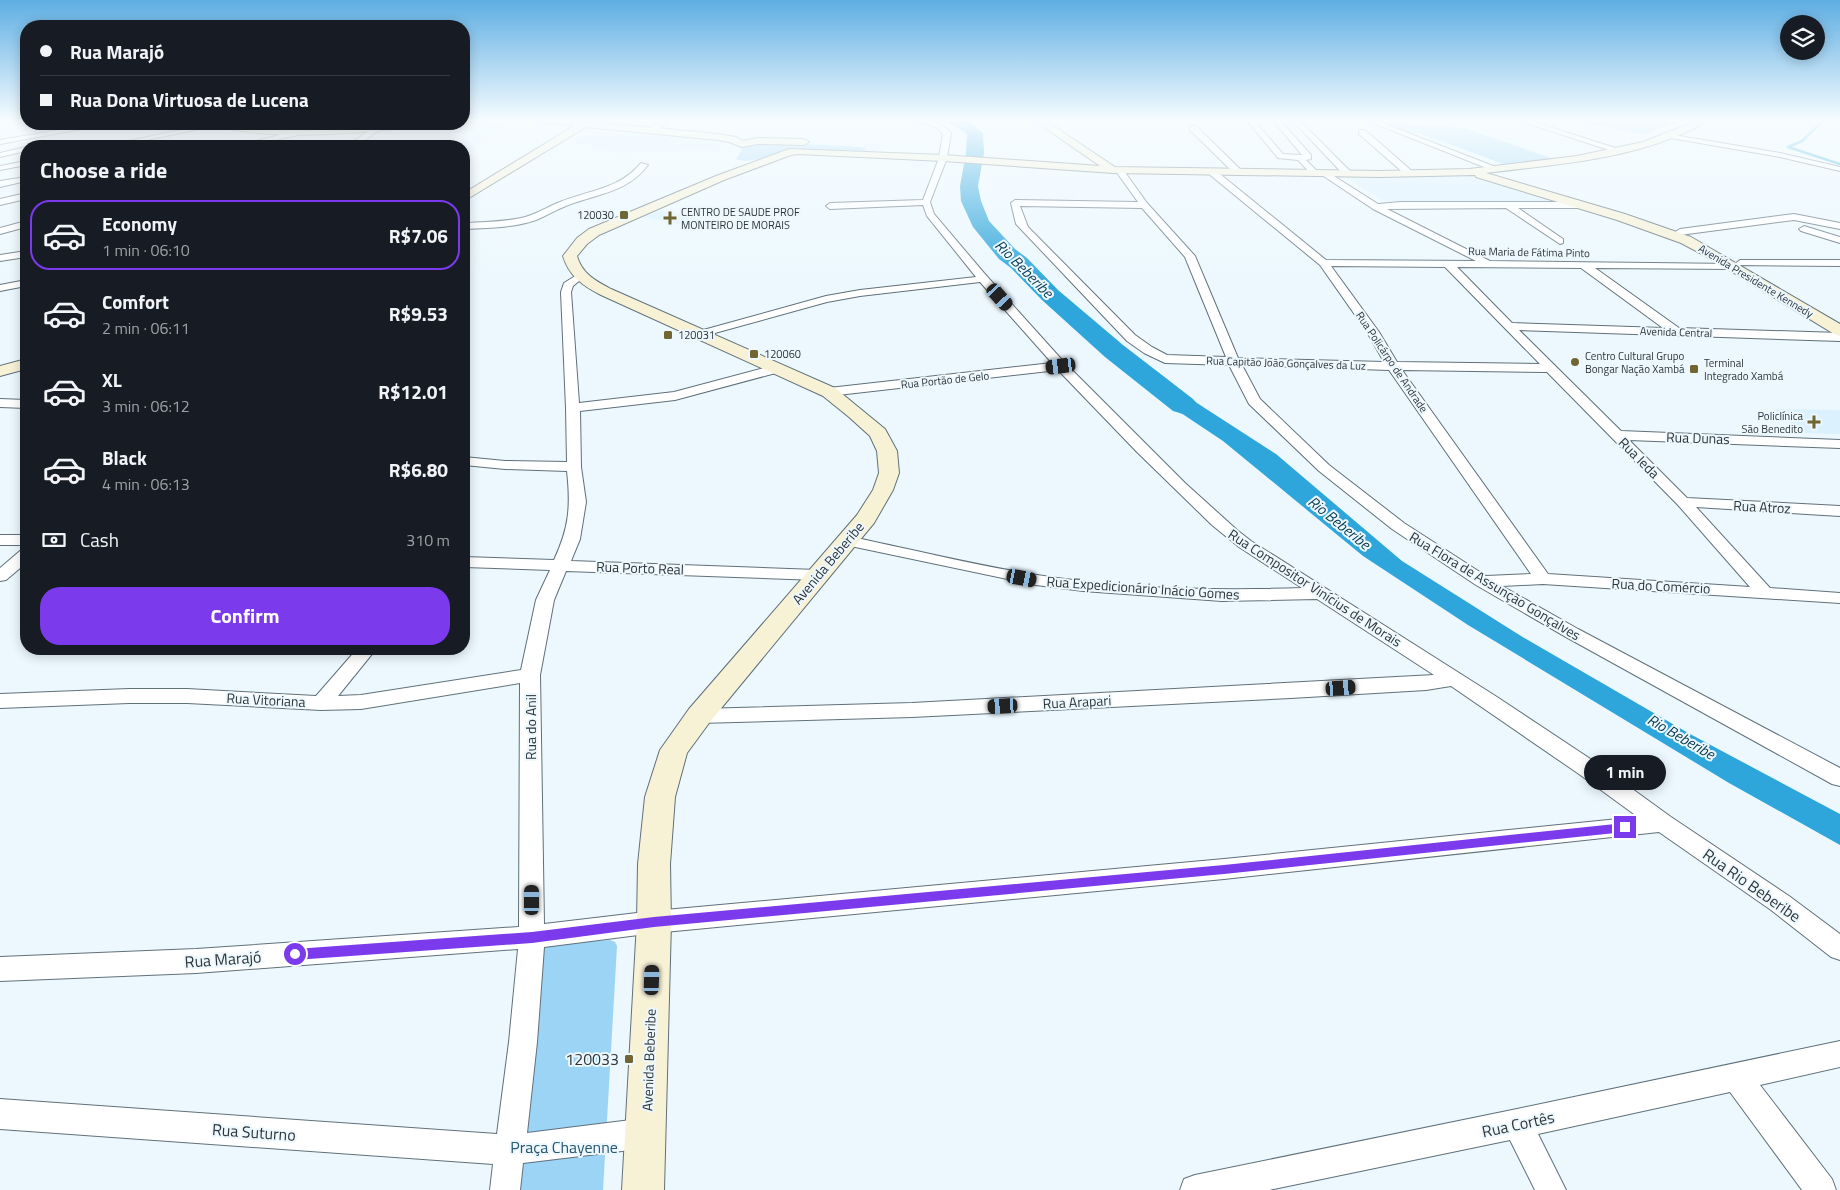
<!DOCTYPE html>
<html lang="en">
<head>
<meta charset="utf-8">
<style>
  body { margin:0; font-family:"Titillium Web",sans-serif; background:#20242c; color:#f1f3f6; height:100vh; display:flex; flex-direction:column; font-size:19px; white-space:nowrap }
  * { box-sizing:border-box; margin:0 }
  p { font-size:16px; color:#9ea1a6 }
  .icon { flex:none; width:28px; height:28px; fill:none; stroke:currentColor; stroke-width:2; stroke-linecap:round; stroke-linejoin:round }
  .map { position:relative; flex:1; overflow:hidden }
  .drawer { position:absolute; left:20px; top:140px; width:450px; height:515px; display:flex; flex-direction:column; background:#171b24; border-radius:20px; box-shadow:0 2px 12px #0003 }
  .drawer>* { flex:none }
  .banner { position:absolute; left:20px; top:20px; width:450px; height:110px; border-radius:20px; box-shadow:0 2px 12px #0003; display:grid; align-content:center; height:110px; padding:0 20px; background:#171b24 }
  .tools { position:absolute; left:1780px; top:15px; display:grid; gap:10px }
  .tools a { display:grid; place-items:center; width:45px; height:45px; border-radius:50%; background:#171b24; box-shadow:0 2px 12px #0003; font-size:25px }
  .end { position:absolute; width:22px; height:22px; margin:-11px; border:6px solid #7c3aed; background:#fff; box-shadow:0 0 0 2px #fff }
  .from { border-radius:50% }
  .bubble { position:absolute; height:35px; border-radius:18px; background:#171b24; box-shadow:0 2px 12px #0003; font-size:16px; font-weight:700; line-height:35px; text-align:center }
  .car { position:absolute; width:15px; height:30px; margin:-15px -8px; border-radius:6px; box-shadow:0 0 4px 1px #0007; background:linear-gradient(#222 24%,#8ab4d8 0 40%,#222 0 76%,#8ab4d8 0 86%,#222 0) }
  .banner b { display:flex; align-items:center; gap:18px; height:48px; font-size:19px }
  .banner b+b { border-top:1px solid #363941 }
  .banner i { width:12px; height:12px; background:#f1f3f6 }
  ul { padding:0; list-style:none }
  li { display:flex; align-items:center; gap:15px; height:70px; margin:0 10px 8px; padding:0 10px; border:2px solid transparent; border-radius:20px }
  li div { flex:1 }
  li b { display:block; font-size:19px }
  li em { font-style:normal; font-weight:700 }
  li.active { border-color:#7c3aed }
  li>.icon { width:45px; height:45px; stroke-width:1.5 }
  h2 { padding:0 20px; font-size:22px; line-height:60px }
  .pay { display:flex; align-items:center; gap:12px; height:55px; padding:0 20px; font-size:19px }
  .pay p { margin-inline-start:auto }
  .cta { display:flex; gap:10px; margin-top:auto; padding:10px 20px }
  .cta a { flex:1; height:58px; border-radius:20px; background:#7c3aed; color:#fff; font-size:20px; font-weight:700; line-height:58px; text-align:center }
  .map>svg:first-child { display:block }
  .built { fill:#dbf1fd }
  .green { fill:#9bd4f4 }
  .water { fill:#2fa6db }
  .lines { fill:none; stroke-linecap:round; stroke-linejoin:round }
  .stream { stroke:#2fa6db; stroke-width:2.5 }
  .river { fill:#2fa6db; fill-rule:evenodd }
  .street-casing { stroke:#60707a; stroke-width:2 }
  .secondary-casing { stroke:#60707a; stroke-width:2 }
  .street { fill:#fff; fill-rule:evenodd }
  .secondary { fill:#f7f1d6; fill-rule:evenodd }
  .route { fill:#7c3aed }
  .poi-dot { fill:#716532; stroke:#ecf8fe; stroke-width:2 }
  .labels { text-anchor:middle; stroke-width:4; stroke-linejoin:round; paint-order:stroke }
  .far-poi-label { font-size:11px; fill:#2f363a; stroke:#ecf8fe; text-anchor:start }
  .far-street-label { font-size:11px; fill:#2f363a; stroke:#ecf8fe }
  .street-label { font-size:14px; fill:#2f363a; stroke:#ecf8fe }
  .water-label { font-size:15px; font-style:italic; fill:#06394f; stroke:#ecf8fe }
  .near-street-label { font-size:16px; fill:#2f363a; stroke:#ecf8fe }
  .near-poi-label { font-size:16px; fill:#2f363a; stroke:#ecf8fe; text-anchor:end }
  .near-park-label { font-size:16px; fill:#2a586f; stroke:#ecf8fe }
</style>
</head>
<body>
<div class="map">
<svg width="1840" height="1190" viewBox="0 0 1840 1190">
  <rect width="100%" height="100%" fill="#ecf8fe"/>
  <g class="built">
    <polygon points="496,119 516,119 473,149 464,149 464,146 434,146 464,123"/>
    <polygon points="293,124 368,124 366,127 275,130"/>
    <polygon points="585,127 603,128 727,141 714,147 622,153 570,142 593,133 578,132"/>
    <polygon points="1341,175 1469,175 1543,196 1549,201 1384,201"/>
    <polygon points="659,211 697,218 683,225 643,217"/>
    <polygon points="1774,409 1840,410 1840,434 1801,433"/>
  </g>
  <g class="green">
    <polygon points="1563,119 1663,119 1677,122 1645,134"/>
    <polygon points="1380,123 1464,128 1554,159 1506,165 1419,133 1404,133"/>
    <path d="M 764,142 L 862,147 L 867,149 C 855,157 814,148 797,149 C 777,150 756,166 736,159 L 744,146 Z"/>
    <polygon points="610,940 615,942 617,946 603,1190 515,1190 541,951 545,945"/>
  </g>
  <polygon class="water" points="1155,370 1197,403 1276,454 1402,561 1521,636 1690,734 1840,814 1840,845 1729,783 1468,625 1363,556 1223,441 1169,405 1129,374"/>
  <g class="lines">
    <polyline class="stream" points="1825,119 1802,141 1788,147 1840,164"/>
    <polygon class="river" points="944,119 965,119 983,133 984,153 978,186 981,201 989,221 1015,249 1027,258 1058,290 1123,345 1193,399 1198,405 1193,411 1183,414 1173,411 1105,357 1042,300 1011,268 999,259 973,227 961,201 960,186 966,153 967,134"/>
    <defs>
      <g id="street">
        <polygon points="0,119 7,119 0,122"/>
        <polygon points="664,119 672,119 653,133 647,133 647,129"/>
        <path d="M 910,119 C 926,119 940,121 951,133 L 947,158 L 930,202 L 934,214 L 984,273 L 1063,361 L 1185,483 L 1237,530 L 1251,541 L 1497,697 L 1595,762 L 1671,817 L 1789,896 L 1840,934 L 1840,960 L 1831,957 L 1771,910 L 1659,832 L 1224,879 L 654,933 L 544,947 L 537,1042 L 527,1133 L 647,1118 L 657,1123 L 662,1133 L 657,1143 L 647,1148 L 523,1163 L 520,1190 L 490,1190 L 493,1164 L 0,1129 L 0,1099 L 497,1134 L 509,1042 L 518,949 L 196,973 L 0,981 L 0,957 L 196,949 L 519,927 L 520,683 L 361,709 L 321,710 L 187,703 L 129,703 L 0,708 L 0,694 L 129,689 L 187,689 L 316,696 L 357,649 L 376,649 L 338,696 L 361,695 L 521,670 L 536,600 L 550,570 L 464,567 L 464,557 L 554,560 C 569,528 571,507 567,471 L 505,469 L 464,465 L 464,457 L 505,461 L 567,462 L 566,408 L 561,292 L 564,283 L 580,273 L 585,276 L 573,286 L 571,292 L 579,403 L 674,392 L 779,364 L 785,368 L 783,371 L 675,400 L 580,411 L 581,467 L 586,502 L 580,539 L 571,561 L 817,570 L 823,571 L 826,575 L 823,579 L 817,580 L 566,571 L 554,600 L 540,675 L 544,924 L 654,911 L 1224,859 L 1638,817 L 1579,774 L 1451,686 L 1426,690 L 1291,698 L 912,717 L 699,723 L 692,721 L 689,716 L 692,711 L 699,709 L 912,703 L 1434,675 L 1317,599 L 1222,601 L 1083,591 L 1036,585 L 841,544 L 839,541 L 841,538 L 847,536 C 910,549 973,565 1037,575 C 1124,589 1214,591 1302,588 L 1239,547 L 1212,525 L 1137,452 L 1058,370 L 829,396 L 824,395 L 823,392 L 829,388 L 1052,363 L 980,282 L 860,296 L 827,302 L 704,336 L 696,336 L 694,334 L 696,332 L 826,296 L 860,290 L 976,277 L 927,216 L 923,205 L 830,209 L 826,206 L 830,203 L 923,200 L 939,158 L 943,134 L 936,127 Z"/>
        <path d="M 1246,119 L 1253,119 L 1283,154 L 1302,155 L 1272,119 L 1279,119 L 1311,155 L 1311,159 L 1306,160 L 1319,173 L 1326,171 L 1378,204 L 1401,202 L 1580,202 L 1584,205 L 1580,208 L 1518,208 L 1563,239 L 1563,243 L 1560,244 L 1506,208 L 1387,209 L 1490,261 L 1735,264 L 1740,260 L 1840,260 L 1840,266 L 1738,265 L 1733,269 L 1595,268 L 1679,328 L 1840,333 L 1840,341 L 1519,330 L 1621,431 L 1840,440 L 1840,448 L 1629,440 L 1687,498 L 1840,506 L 1840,516 L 1696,507 L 1770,588 L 1840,593 L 1840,603 L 1543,584 L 1502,586 L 1578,629 L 1840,768 L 1840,786 L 1832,784 L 1566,637 L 1476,585 L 1392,529 L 1319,471 L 1249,404 L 1229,365 L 1165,363 L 1144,353 L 1127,341 L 1016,224 L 1011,203 L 1015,200 L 1138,202 L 1115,170 L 1122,168 L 1147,203 L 1195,256 L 1238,358 L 1384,362 L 1367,332 L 1320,265 L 1209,174 L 1209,170 L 1215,170 L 1326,260 L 1476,261 L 1373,209 L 1319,173 L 1312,175 L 1298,160 L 1278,158 ZM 1020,206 L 1142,208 L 1185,257 L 1226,357 L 1167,355 L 1152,347 L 1135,335 L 1028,227 ZM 1331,266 L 1445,267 L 1540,364 L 1397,362 L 1379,332 ZM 1457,267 L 1581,268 L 1663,328 L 1512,323 ZM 1242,365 L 1389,370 L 1531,574 L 1486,576 L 1404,523 L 1329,465 L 1260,399 ZM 1402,370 L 1547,372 L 1678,505 L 1750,587 L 1548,574 Z"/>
        <polygon points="1291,119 1298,119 1350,171 1350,175 1344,175"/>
        <polygon points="1363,119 1372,119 1501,169 1494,171"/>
        <polygon points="1514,119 1524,119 1625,151 1618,153"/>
        <polygon points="1679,119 1694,119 1703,122 1699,124"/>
        <polygon points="94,124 109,124 0,144 0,140"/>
        <polygon points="209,124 222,124 119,146 105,146"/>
        <polygon points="377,125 384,127 356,146 347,146"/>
        <polygon points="1190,126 1196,126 1242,171 1242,175 1236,175 1190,130"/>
        <polygon points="1359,130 1365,130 1413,172 1413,176 1407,176 1359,134"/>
        <polygon points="295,131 298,131 298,135 248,146 236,146"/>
        <polygon points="1668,134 1780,153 1840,167 1840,171 1780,157 1671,138 1668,138"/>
        <polygon points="26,147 26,151 0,157 0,153"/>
        <polygon points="26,161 26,165 0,170 0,166"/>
        <path d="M 641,163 L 648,165 C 629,191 599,194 571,204 C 559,208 548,215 536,220 C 513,228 488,228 464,229 L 464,223 C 483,222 502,222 521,218 C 535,215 547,207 560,202 C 589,190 620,189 641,163 Z"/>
        <polygon points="26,177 26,181 0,187 0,181"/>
        <polygon points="26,193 26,199 0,205 0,199"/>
        <polygon points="1794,214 1840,223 1840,229 1794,220 1680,235 1675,232 1680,229"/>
        <polygon points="26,221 26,227 0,234 0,228"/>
        <polygon points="1804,226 1840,237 1840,243 1801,231 1799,229"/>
        <polygon points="26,251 26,257 0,261 0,255"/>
        <polygon points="26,280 26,286 0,291 0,285"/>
        <polygon points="0,399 26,400 26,408 0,407"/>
        <rect x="0" y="535" width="26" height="10"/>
        <polygon points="26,550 26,563 6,580 0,581 0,568 20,551"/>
        <polygon points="1840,1041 1840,1067 1760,1085 1832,1179 1836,1190 1802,1190 1730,1092 1538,1134 1566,1190 1535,1190 1510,1140 1269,1190 1180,1190 1184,1179 1195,1175 1517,1109"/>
      </g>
      <g id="secondary">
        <polygon points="464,119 483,119 478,122 464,123"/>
        <polygon points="530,119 564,119 718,134 736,137 743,141 757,138 804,139 809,142 804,145 757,144 742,147 729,142 718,140 586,127 464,201 464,193 574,126 535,122"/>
        <path d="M 1032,119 L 1043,119 L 1115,167 L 1380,171 L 1469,169 L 1577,156 L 1643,142 L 1689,124 L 1696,119 L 1707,119 C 1699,128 1688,131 1677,136 C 1617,161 1550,165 1486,173 L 1625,214 L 1691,237 L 1840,324 L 1840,336 L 1834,334 L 1711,259 L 1681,243 L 1617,220 L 1476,177 L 1475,175 L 1380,177 L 1113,173 L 943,161 L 798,154 L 791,155 L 724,180 L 599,235 L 587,244 L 577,256 C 582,274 596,281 611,289 L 835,388 L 885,429 L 897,451 L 899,473 L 893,490 L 874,523 L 709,723 L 687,753 L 675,797 L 670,864 L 671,922 L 664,1190 L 622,1190 L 637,922 L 638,864 L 645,797 L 660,750 L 689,709 L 857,515 L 873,490 L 879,473 L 877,451 L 870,436 L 849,417 L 823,396 L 601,295 C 583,286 569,276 563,256 L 577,238 L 589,229 L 716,176 L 789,149 L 943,155 L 1100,166 Z"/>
        <path d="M 214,124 L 294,129 L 387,124 L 425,124 L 420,127 C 359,132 297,140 236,130 C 229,129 219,129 214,124 Z"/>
        <polygon points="26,359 26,369 0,376 0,366"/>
      </g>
    </defs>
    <use href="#street" class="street-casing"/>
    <use href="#secondary" class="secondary-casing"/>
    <use href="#street" class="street"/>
    <use href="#secondary" class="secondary"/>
  </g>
  <linearGradient id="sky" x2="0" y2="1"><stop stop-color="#5eaee3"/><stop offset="0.42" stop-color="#f6fcff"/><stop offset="1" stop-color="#f6fcff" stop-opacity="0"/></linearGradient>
  <rect width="1840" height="286" fill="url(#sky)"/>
  <polygon class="route" points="1625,823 1630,827 1625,832 1224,874 654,927 532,943 295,960 291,958 289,954 291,951 295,949 532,932 654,917 1224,865"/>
  <g class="poi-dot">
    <rect x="619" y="210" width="10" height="10" rx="2.5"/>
    <path d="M667.5 210.5h5v5h5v5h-5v5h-5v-5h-5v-5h5z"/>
    <rect x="663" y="330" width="10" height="10" rx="2.5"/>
    <rect x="749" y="349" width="10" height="10" rx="2.5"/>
    <circle cx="1575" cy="362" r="5"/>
    <rect x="1689" y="364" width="10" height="10" rx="2.5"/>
    <path d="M1811.5 414.5h5v5h5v5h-5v5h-5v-5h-5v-5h5z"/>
    <rect x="624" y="1054" width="10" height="10" rx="2.5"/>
  </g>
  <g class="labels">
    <g class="far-poi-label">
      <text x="681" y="216">CENTRO DE SAUDE PROF<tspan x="681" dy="13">MONTEIRO DE MORAIS</tspan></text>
      <text x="614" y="219" text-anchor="end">120030</text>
      <text x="678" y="339">120031</text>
      <text x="764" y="358">120060</text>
      <text x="1585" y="360">Centro Cultural Grupo<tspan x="1585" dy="13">Bongar Nação Xambá</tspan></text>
      <text x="1704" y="367">Terminal<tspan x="1704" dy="13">Integrado Xambá</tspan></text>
      <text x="1803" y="420" text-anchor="end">Policlínica<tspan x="1803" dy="13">São Benedito</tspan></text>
    </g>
    <g class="far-street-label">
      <text transform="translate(1529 252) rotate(1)" y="4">Rua Maria de Fátima Pinto</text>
      <text transform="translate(1756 281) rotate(31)" y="4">Avenida Presidente Kennedy</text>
      <text transform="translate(1676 332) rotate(2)" y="4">Avenida Central</text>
      <text transform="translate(1392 362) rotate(56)" y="4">Rua Policárpo de Andrade</text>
      <text transform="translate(1286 363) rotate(2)" y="4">Rua Capitão João Gonçalves da Luz</text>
      <text transform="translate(945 380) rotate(-6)" y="4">Rua Portão de Gelo</text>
    </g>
    <g class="street-label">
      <text transform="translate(1698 438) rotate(2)" y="5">Rua Dunas</text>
      <text transform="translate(1639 458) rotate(45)" y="5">Rua Ieda</text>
      <text transform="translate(1762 507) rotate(3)" y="5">Rua Atroz</text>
      <text transform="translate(828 563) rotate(-50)" y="5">Avenida Beberibe</text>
      <text transform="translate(640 568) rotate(2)" y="5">Rua Porto Real</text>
      <text transform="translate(1495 586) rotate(31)" y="5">Rua Flora de Assunção Gonçalves</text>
      <text transform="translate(1661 586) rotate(3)" y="5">Rua do Comércio</text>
      <text transform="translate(1143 588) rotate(4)" y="5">Rua Expedicionário Inácio Gomes</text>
      <text transform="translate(1315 588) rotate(33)" y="5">Rua Compositor Vinícius de Morais</text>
      <text transform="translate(266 700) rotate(3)" y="5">Rua Vitoriana</text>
      <text transform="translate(1077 702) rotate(-3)" y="5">Rua Arapari</text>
      <text transform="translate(531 727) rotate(-90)" y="5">Rua do Anil</text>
      <text transform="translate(649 1060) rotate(-88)" y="5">Avenida Beberibe</text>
    </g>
    <g class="water-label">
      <text transform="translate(1024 269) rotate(45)" y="5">Rio Beberibe</text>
      <text transform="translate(1339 523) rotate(39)" y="5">Rio Beberibe</text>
      <text transform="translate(1681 737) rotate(30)" y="5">Rio Beberibe</text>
    </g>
    <g class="near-street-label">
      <text transform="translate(1752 885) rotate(35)" y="6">Rua Rio Beberibe</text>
      <text transform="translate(223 959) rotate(-4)" y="6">Rua Marajó</text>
      <text transform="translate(1518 1124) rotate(-12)" y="6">Rua Cortês</text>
      <text transform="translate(254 1132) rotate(4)" y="6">Rua Suturno</text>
    </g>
    <g class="near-poi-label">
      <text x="619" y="1065">120033</text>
    </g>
    <g class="near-park-label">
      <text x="564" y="1153">Praça Chayenne</text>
    </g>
  </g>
</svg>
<div class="tools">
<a><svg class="icon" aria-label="layers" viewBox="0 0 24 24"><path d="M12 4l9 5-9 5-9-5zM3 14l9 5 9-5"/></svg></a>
</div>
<i class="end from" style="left:295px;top:954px"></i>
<i class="end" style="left:1625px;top:827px"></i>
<div class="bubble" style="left:1584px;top:755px;width:82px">1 min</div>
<i class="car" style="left:1000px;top:297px;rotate:138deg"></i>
<i class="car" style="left:1061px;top:366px;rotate:263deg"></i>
<i class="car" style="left:1022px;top:578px;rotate:101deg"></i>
<i class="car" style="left:1341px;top:688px;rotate:86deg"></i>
<i class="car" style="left:1003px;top:706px;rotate:267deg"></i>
<i class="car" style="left:532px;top:900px;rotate:0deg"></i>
<i class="car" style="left:652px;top:980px;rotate:2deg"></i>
<div class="banner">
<b><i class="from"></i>Rua Marajó</b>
<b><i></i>Rua Dona Virtuosa de Lucena</b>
</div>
<section class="drawer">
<h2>Choose a ride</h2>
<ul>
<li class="active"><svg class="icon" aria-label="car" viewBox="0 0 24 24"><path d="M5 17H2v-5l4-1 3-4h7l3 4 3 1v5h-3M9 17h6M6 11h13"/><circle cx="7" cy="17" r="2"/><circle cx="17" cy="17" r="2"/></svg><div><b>Economy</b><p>1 min · 06:10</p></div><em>R$7.06</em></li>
<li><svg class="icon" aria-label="car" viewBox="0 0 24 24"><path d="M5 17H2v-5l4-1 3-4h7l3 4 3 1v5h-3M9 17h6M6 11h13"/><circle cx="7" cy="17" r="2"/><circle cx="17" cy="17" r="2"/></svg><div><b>Comfort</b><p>2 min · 06:11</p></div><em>R$9.53</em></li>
<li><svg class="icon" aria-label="car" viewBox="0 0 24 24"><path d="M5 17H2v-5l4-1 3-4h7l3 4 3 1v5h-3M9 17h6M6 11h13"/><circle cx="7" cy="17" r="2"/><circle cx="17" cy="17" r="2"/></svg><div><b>XL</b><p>3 min · 06:12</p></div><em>R$12.01</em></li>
<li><svg class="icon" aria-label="car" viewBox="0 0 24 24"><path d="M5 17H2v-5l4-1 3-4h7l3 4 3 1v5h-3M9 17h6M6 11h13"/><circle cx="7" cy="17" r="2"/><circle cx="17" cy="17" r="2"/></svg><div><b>Black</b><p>4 min · 06:13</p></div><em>R$6.80</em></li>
</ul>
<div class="pay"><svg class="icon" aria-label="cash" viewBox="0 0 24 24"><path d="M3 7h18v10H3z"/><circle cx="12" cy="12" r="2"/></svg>Cash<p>310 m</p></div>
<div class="cta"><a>Confirm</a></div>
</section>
</div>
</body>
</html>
